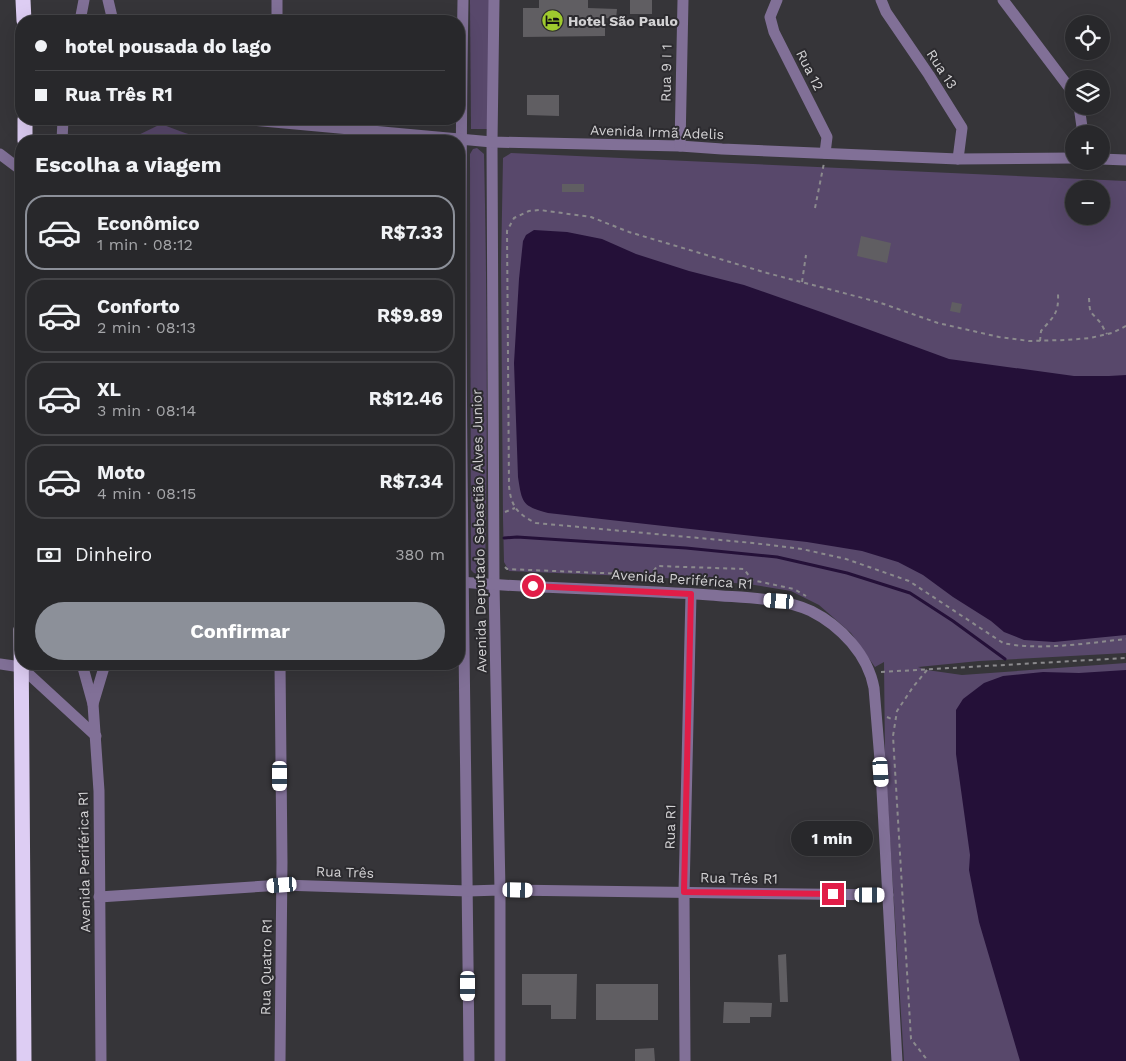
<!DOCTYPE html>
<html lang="pt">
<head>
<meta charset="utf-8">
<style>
  body { margin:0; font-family:"Work Sans",sans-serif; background:#303033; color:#f1f3f6; height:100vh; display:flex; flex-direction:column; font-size:19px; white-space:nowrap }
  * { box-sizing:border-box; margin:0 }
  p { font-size:16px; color:#a5a6a9 }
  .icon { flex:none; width:28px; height:28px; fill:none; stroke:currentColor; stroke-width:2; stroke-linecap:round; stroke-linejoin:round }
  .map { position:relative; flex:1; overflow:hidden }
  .panel { position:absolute; left:15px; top:135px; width:450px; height:535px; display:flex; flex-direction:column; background:#28282b; border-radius:20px; box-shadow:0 5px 20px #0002,0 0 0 1px #444447 }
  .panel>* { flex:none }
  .guide { position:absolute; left:15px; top:15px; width:450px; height:110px; border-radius:20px; box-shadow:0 5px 20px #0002,0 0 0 1px #444447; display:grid; align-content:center; height:110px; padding:0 20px; background:#28282b }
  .controls { position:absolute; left:1065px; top:15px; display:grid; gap:10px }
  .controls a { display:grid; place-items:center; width:45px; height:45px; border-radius:50%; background:#28282b; box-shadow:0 5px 20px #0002,0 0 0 1px #444447; font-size:25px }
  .end { position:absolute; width:22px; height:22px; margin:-11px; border:6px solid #e11d48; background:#fff; box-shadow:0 0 0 2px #fff }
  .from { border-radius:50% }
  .bubble { position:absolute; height:35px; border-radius:18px; background:#28282b; box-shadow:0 5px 20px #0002,0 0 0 1px #444447; font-size:16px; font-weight:700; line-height:35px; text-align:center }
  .car { position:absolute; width:15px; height:30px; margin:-15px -8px; border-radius:6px; box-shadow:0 0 4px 1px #0007; background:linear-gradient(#fff 24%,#345 0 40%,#fff 0 76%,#345 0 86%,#fff 0) }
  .guide b { display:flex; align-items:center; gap:18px; height:48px; font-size:19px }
  .guide b+b { border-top:1px solid #444447 }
  .guide i { width:12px; height:12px; background:#f1f3f6 }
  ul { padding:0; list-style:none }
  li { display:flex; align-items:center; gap:15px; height:75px; margin:0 10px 8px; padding:0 10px; border:2px solid #444447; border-radius:20px }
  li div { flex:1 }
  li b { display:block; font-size:19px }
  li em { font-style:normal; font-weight:700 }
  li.active { border-color:#8c9099 }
  li>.icon { width:45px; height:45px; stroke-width:1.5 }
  h2 { padding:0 20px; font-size:22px; line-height:60px }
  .pay { display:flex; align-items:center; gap:12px; height:55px; padding:0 20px; font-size:19px }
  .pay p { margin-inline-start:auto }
  .primary-button { display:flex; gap:10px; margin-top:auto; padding:10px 20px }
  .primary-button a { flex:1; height:58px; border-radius:30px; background:#8c9099; color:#fff; font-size:20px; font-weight:700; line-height:58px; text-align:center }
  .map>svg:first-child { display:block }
  .green { fill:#58486b; fill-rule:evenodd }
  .water { fill:#241038 }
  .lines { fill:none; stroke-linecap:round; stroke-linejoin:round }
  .stream { stroke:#241038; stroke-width:3 }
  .building { fill:#605e62 }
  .path { stroke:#8b8a8d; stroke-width:2; stroke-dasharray:4 4; stroke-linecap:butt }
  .minor { stroke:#817097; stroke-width:11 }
  .highway { stroke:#ddcdf3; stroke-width:15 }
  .route { stroke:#e11d48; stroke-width:6 }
  .labels { text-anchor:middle; stroke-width:4; stroke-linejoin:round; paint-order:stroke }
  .poi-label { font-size:14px; font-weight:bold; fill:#d3d2d4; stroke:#2c2b2f; text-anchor:start }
  .street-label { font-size:14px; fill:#d3d2d4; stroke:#2c2b2f }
</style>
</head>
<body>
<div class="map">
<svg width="1126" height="1061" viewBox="0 0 1126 1061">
  <rect width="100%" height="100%" fill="#363539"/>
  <g class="green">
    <polygon points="470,0 495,0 495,129 471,129"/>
    <polygon points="161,124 185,133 213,141 126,141"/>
    <path d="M 477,148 L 484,154 C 487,293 488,431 485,570 L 481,575 L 474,573 L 471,570 L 470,154 L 473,149 Z"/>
    <path d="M 511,153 L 1126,181 L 1126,653 L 979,661 L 918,667 L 927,670 L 962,675 L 1126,663 L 1126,1061 L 904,1061 L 885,759 L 884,662 L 875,667 L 851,633 L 819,605 L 791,591 L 748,584 L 651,577 L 509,571 L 504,562 L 503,518 L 501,265 L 503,158 ZM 1074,189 L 1101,189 L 1101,216 L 1074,216 Z"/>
  </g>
  <g class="water">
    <path d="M 534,230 L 567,232 L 602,239 L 636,254 L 689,271 L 744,285 L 821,312 L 949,359 L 1074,376 L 1109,376 L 1126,375 L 1126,635 L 1054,642 L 1024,640 L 1004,632 L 991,621 L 953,597 L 923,575 L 898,562 L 862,551 L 807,542 L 548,513 C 522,506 522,503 518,477 L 514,363 L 519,279 L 523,241 L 526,235 Z"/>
    <polygon points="1126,670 1126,1061 1020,1061 979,922 969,870 970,855 956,754 956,710 963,699 984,683 1003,676 1043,672 1079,673"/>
  </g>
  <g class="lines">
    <polyline class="stream" points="504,538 517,537 686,548 777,557 847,573 910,593 953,621 1005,659"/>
  </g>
  <g class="building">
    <polygon points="539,0 588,0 588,8 617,9 616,19 605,18 605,36 523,37 523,8 539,8"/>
    <rect x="630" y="0" width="22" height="14"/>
    <polygon points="527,95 559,95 559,116 527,115"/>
    <rect x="562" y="184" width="22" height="8"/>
    <polygon points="861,236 891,243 887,263 857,256"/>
    <polygon points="952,302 962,304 960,313 950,311"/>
    <polygon points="786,954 788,1002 780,1002 778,955"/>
    <polygon points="522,974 577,974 576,1019 551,1019 551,1005 522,1005"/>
    <rect x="596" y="984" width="62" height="36"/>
    <polygon points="724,1002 772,1003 771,1017 750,1017 750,1023 723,1023"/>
    <polygon points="654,1048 655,1061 635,1061 635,1049"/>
  </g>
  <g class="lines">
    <g class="path">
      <polyline points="815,208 824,163"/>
      <polyline points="802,282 806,255"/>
      <path d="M 1089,298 C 1090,313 1089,310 1098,320 C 1102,324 1104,330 1107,334"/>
      <path d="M 1126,326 L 1112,333 L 1090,338 L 1066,340 L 1029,341 L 999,337 L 938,323 L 878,302 L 767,273 L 629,232 L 591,217 L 540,210 L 529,211 L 514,218 L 507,231 L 509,486 C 511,506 517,514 536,523 L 753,543 L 802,549 L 846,559 L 909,581 L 1003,643 C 1039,651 1089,643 1126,639"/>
      <path d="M 1040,341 L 1041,331 C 1053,317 1059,314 1058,294"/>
      <polyline points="505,512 515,508"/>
      <polyline points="505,567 507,569 651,575 657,566 744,569 752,580 794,589 806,596"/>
      <polyline points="927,670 913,687 897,711 893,736 911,1039 928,1061"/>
      <polyline points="881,672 1126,658"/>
      <polyline points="887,717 894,720"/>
    </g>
    <g class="minor">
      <polyline points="108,0 113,21"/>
      <polyline points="277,0 277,21"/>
      <path d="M 463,0 C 457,354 466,707 469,1061"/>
      <polyline points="494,0 492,142 494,584 500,890 500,1061"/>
      <polyline points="777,0 770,17 774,32 827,137 825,153"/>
      <polyline points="881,0 886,12 929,75 962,128 958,159"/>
      <polyline points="1003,0 1074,94"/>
      <polyline points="80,21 84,0"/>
      <polyline points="1079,106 1082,127 1080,134"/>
      <polyline points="240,119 492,142 680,146 722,149 958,159 1074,158"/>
      <polyline points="62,141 63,119"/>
      <polyline points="680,146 683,0"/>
      <polyline points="0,154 21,170"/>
      <polyline points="1101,159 1126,160"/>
      <path d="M 459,582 C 542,589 626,589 710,595 C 743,598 780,597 811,611 C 841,626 868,655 874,688 L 881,772 L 897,1061"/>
      <polyline points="0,664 21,667 96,736"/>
      <polyline points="82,664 93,704 99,791 101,1061"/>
      <polyline points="280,664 282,862 280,1061"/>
      <polyline points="93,704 105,664"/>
      <polyline points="99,897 282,885 468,891 500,890 888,895"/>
      <polyline points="685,1061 684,892 691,594"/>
    </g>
    <g class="highway">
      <polyline points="23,0 24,21"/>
      <polyline points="25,119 25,141"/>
      <polyline points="21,629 24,1061"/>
    </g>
  </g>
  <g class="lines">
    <polyline class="route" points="533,586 691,594 684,892 833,894"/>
  </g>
  <defs>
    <symbol id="hotel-disc" viewBox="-11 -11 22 22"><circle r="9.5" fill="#9fca2e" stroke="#2c2b2f"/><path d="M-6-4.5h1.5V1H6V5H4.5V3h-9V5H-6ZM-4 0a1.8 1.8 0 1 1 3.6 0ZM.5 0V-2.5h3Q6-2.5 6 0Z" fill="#111"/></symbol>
  </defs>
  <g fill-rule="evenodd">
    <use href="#hotel-disc" x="540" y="8" width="25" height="25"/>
  </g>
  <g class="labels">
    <g class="poi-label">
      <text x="568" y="26">Hotel São Paulo</text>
    </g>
    <g class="street-label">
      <text transform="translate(942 69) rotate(57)" y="5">Rua 13</text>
      <text transform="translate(810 70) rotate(63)" y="5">Rua 12</text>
      <text transform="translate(666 73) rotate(-89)" y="5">Rua 9 I 1</text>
      <text transform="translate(657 132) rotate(2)" y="5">Avenida Irmã Adelis</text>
      <text transform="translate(479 531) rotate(-91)" y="5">Avenida Deputado Sebastião Alves Junior</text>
      <text transform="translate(682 579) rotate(4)" y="5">Avenida Periférica R1</text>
      <text transform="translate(670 827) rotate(-89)" y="5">Rua R1</text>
      <text transform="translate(84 862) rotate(-91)" y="5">Avenida Periférica R1</text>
      <text transform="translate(345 872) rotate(2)" y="5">Rua Três</text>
      <text transform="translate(739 878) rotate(1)" y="5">Rua Três R1</text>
      <text transform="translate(266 967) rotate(-89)" y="5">Rua Quatro R1</text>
    </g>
  </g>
</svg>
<div class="controls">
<a><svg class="icon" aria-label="locate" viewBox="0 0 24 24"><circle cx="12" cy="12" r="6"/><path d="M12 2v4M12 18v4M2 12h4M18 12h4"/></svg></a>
<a><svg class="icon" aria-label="layers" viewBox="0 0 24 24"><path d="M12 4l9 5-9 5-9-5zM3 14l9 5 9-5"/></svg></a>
<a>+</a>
<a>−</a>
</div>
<i class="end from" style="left:533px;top:586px"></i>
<i class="end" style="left:833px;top:894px"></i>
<div class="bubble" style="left:791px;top:821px;width:82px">1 min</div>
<i class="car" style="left:779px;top:601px;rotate:274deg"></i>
<i class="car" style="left:881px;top:772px;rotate:176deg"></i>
<i class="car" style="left:280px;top:776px;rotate:180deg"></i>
<i class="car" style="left:282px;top:885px;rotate:266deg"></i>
<i class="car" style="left:518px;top:890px;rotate:91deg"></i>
<i class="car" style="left:870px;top:895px;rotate:90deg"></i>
<i class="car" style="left:468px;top:986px;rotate:180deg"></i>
<div class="guide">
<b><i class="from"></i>hotel pousada do lago</b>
<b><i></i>Rua Três R1</b>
</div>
<section class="panel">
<h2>Escolha a viagem</h2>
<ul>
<li class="active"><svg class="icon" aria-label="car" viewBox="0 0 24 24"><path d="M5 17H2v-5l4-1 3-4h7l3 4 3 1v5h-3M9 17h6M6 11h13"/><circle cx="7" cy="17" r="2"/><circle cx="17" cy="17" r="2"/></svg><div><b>Econômico</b><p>1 min · 08:12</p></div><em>R$7.33</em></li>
<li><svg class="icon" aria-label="car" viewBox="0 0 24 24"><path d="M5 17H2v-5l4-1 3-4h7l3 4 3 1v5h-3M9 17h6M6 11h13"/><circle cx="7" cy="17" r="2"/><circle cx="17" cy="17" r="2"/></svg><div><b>Conforto</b><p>2 min · 08:13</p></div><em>R$9.89</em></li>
<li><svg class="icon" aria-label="car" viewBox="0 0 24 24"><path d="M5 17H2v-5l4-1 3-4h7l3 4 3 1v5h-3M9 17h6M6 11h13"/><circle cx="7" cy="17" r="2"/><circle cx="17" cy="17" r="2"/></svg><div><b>XL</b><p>3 min · 08:14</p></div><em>R$12.46</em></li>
<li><svg class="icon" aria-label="car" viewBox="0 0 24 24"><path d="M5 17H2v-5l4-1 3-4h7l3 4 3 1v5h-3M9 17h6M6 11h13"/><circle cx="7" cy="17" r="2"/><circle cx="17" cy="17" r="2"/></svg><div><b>Moto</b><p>4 min · 08:15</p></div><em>R$7.34</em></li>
</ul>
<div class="pay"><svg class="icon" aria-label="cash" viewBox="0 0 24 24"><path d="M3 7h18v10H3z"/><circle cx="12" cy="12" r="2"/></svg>Dinheiro<p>380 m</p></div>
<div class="primary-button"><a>Confirmar</a></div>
</section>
</div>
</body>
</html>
